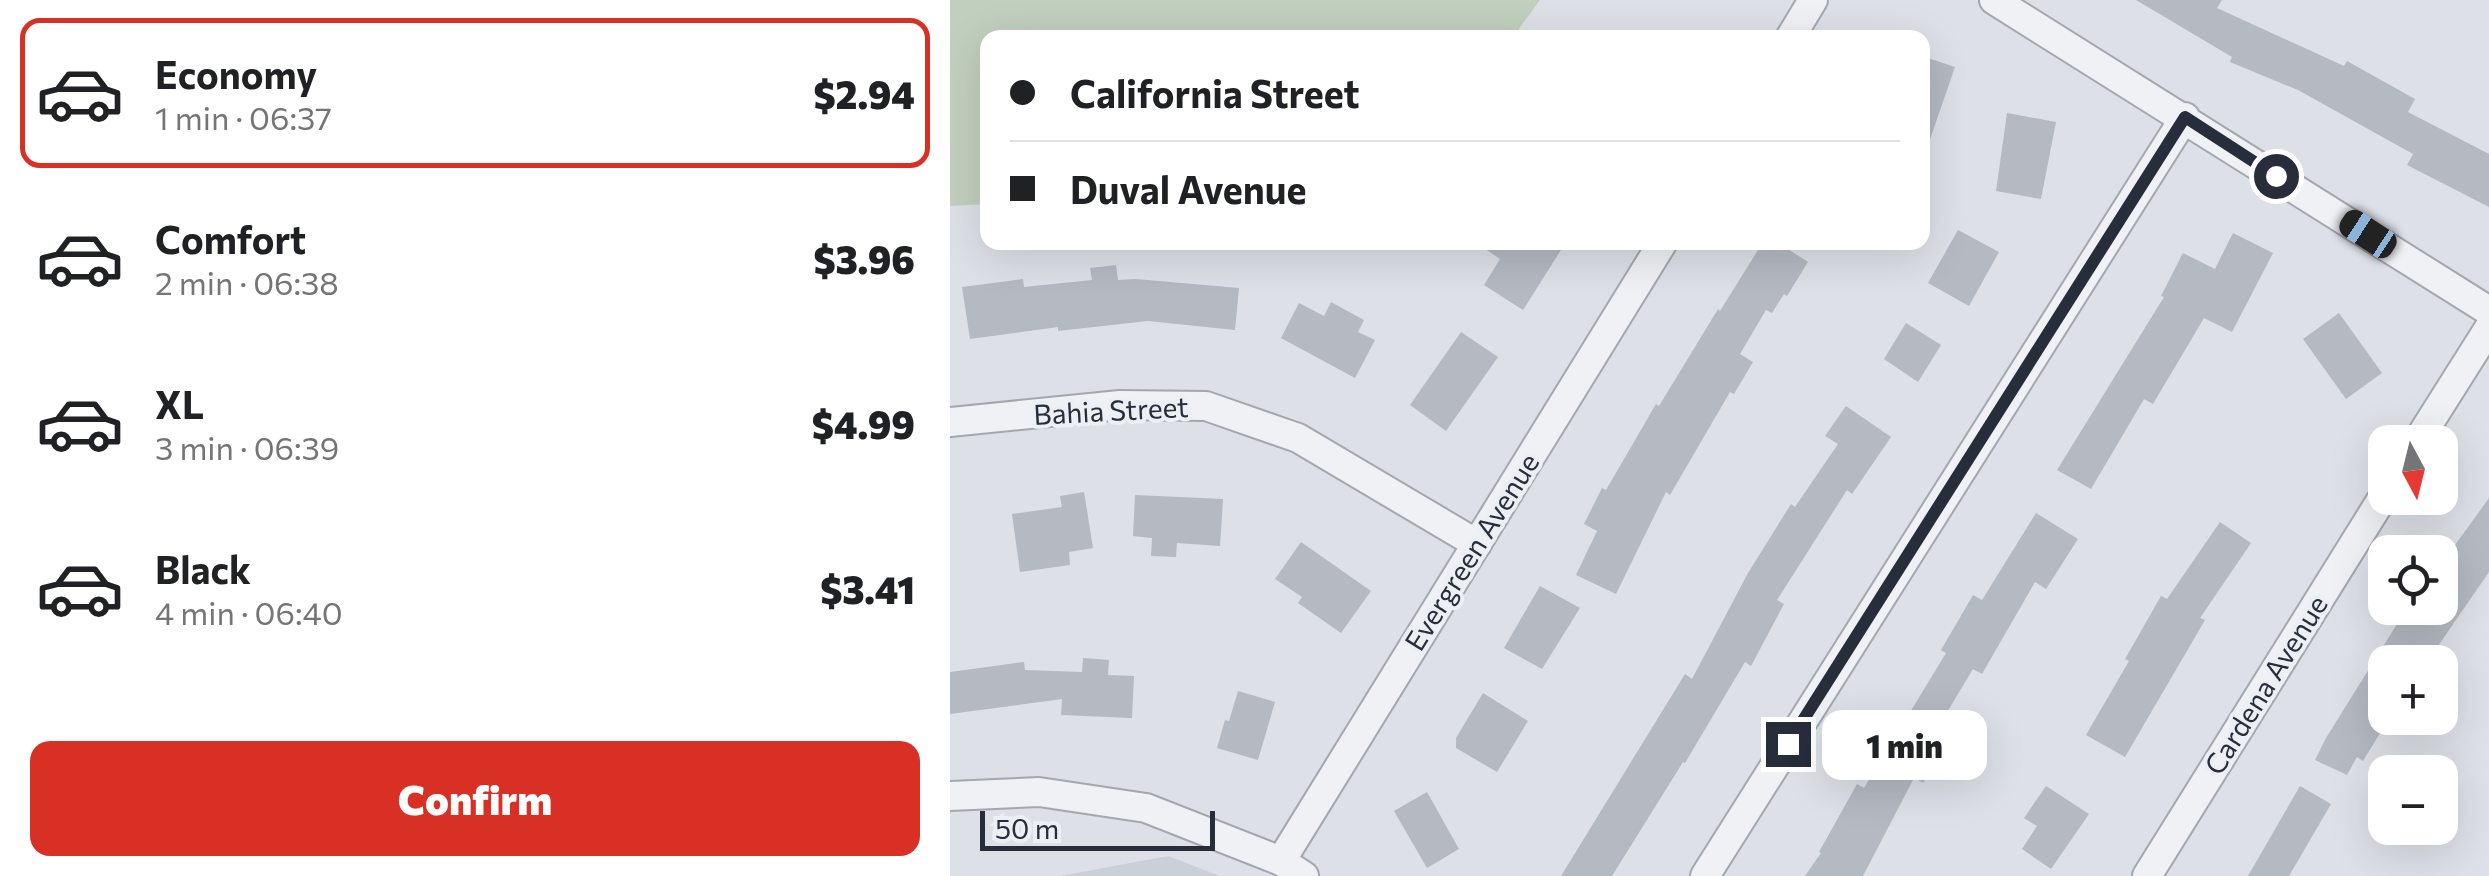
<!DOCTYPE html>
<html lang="en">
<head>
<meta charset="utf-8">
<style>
  body { margin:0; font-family:Commissioner,sans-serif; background:#f2f2f2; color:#202124; height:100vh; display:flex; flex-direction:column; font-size:38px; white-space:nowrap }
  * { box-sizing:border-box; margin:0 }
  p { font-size:32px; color:#757577 }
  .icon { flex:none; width:55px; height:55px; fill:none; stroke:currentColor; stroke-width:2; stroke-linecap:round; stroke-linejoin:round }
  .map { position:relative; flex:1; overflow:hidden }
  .sheet { display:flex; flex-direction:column; background:#fff; width:950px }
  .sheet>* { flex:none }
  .hud { position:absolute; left:30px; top:30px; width:950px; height:220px; border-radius:20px; box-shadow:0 10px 40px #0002; display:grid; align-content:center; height:220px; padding:0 30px; background:#fff }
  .needle { width:65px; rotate:173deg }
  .buttons { position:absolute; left:1418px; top:425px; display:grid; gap:20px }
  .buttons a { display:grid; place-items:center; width:90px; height:90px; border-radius:20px; background:#fff; box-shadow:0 10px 40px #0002; font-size:50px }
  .scale { position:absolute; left:30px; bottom:25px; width:235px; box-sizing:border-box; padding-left:10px; border:5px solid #272d3b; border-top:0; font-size:28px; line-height:35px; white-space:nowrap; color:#272d3b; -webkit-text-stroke:8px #eceff4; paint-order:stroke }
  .end { position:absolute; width:45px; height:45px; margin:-22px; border:12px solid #272d3b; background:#fff; box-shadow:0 0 0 5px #fff }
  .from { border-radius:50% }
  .bubble { position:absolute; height:70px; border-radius:20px; background:#fff; box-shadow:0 10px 40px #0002; font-size:32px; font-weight:800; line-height:70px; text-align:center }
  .car { position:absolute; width:30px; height:60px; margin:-30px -15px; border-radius:12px; box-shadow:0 0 8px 2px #0007; background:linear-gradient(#222 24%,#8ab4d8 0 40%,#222 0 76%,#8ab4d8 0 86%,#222 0) }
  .hud b { display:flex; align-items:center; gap:35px; height:95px; font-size:38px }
  .hud b+b { border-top:2px solid #e0e0e0 }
  .hud i { width:25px; height:25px; background:#202124 }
  ul { padding:18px 0 0; list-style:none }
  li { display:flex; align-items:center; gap:30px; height:150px; margin:0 20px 15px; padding:0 10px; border:5px solid transparent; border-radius:20px }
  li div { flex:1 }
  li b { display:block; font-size:38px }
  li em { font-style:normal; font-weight:800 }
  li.current { border-color:#d93025 }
  li>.icon { width:90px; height:90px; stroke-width:1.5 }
  .primary-button { display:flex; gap:20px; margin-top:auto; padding:20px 30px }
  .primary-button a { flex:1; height:115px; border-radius:20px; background:#d93025; color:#fff; font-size:40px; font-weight:800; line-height:115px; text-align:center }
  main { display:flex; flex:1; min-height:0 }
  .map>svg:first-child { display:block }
  .built { fill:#cbcfd7 }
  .green { fill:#c1cfbe }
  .building { fill:#b4b9c2 }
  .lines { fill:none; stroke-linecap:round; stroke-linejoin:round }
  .street-casing { stroke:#a3a7af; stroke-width:32 }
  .street { stroke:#eff1f4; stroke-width:28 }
  .route { stroke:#272d3b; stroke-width:12 }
  .labels { text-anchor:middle; stroke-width:8; stroke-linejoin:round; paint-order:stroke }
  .street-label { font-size:28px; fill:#272d3b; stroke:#eceff4 }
</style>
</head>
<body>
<main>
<section class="sheet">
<ul>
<li class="current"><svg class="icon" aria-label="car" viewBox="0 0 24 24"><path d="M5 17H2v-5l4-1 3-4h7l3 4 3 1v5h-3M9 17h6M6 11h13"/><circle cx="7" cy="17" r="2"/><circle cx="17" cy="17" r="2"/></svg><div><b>Economy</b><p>1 min · 06:37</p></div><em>$2.94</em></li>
<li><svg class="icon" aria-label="car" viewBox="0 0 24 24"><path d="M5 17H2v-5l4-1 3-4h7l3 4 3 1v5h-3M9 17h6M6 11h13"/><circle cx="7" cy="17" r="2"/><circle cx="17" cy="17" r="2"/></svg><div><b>Comfort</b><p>2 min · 06:38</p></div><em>$3.96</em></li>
<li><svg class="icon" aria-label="car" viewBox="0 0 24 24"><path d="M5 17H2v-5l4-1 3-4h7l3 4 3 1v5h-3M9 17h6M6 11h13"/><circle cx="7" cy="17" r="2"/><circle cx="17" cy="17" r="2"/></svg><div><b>XL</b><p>3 min · 06:39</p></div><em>$4.99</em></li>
<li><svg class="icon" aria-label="car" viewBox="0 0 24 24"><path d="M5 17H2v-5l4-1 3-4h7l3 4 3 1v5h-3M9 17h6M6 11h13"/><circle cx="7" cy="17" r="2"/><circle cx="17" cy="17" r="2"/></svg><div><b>Black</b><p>4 min · 06:40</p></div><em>$3.41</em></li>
</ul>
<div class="primary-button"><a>Confirm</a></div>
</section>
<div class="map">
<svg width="1539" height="876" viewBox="0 0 1539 876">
  <rect width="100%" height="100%" fill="#dde0e6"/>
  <polygon class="built" points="218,856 270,876 111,876"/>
  <polygon class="green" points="0,0 590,0 563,37 38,38 37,204 0,206"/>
  <g class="building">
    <polygon points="1186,0 1272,0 1267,8 1394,66 1397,61 1465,99 1458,112 1539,154 1539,207 1457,165 1463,154 1348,90 1280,62 1282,57"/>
    <polygon points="972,56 1005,67 977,148 972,148"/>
    <polygon points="1057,113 1106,122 1091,199 1046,191"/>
    <polygon points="1008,230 1049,252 1019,306 978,283"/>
    <polygon points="1283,233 1323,253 1282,332 1254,318 1203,404 1194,399 1141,489 1107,470 1214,297 1211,296 1233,253 1265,269"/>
    <polygon points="525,242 616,242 573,310 534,285 550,259"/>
    <polygon points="813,242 827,242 858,262 837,296 834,294 822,313 816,310 790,354 803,362 784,394 780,392 720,495 716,492 666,594 626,575 647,531 634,524 652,488 656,490 706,404 709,406 768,309 770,311"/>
    <polygon points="166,265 168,280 186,279 289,288 285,330 198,321 108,331 108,327 20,339 12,287 73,279 74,287 142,280 140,268"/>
    <polygon points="381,302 414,320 408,332 425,340 405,378 331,338 349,303 374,316"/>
    <polygon points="1389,313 1432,373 1396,399 1353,339"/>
    <polygon points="956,323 991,345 968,382 934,359"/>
    <polygon points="511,332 548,357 496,431 460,405"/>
    <polygon points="896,406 941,437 902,494 897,490 827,600 834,604 801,666 795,662 735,763 733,762 662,876 611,876 735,674 742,679 798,573 841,504 845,507 888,444 875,436"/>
    <polygon points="134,492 143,548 119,552 120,565 70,572 62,514 112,507 110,496"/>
    <polygon points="185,495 273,499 270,546 227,543 226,557 201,556 202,538 183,536"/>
    <polygon points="1539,498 1539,572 1477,662 1435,662 1435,725 1413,761 1407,757 1397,775 1365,760 1376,738 1457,608 1490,608 1490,566"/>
    <polygon points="1086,513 1128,539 1096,589 1085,582 1032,674 1023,669 990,724 1004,732 973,783 964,778 913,876 855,876 871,853 869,852 907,784 914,788 996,653 991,650 1023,595 1032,600"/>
    <polygon points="1270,522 1301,543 1250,618 1255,620 1175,757 1136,735 1179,661 1175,659 1211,596 1217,599"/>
    <polygon points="351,542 421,591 391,633 348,603 352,597 325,579"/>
    <polygon points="590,586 630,608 592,669 554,648"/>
    <polygon points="133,658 159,660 158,675 184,676 182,718 111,715 112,699 0,714 0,672 74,662 75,670 132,672"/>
    <polygon points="288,691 325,702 308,760 267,748 275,720 279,721"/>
    <polygon points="533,693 578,721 547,772 506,748 506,738"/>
    <polygon points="1096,786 1139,814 1101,869 1072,849 1087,826 1074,818"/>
    <polygon points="1350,786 1381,804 1339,876 1298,876"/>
    <polygon points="477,792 509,849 477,868 444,811"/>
  </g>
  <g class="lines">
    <defs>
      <g id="street">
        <polyline points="1044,0 1539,311"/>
        <polyline points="840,38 863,0"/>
        <polyline points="0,422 170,405 256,406 348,438 527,544"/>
        <polyline points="1467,442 1539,328"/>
        <polyline points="0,796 89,792 196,808 331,861 354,876"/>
        <polyline points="331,861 713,242"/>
        <polyline points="755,876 1235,117"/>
        <polyline points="1197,876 1435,494"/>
      </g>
    </defs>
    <use href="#street" class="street-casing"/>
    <use href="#street" class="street"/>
  </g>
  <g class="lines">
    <polyline class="route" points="838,744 1235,117 1326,176"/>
  </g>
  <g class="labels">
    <g class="street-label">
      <text transform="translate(161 411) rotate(-3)" y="10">Bahia Street</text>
      <text transform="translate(522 552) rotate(-58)" y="10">Evergreen Avenue</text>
      <text transform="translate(1316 685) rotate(-58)" y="10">Cardena Avenue</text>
    </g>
  </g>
</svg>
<div class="buttons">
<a><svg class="needle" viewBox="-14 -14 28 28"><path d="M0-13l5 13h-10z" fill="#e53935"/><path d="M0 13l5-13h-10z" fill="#757577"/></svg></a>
<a><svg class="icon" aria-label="locate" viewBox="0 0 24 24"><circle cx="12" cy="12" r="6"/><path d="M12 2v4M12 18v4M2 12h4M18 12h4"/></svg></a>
<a>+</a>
<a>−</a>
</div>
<div class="scale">50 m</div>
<i class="end from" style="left:1326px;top:176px"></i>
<i class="end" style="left:838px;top:744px"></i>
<div class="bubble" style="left:872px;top:710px;width:165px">1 min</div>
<i class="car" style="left:1418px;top:234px;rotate:303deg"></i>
<div class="hud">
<b><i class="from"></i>California Street</b>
<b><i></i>Duval Avenue</b>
</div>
</div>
</main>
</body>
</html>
